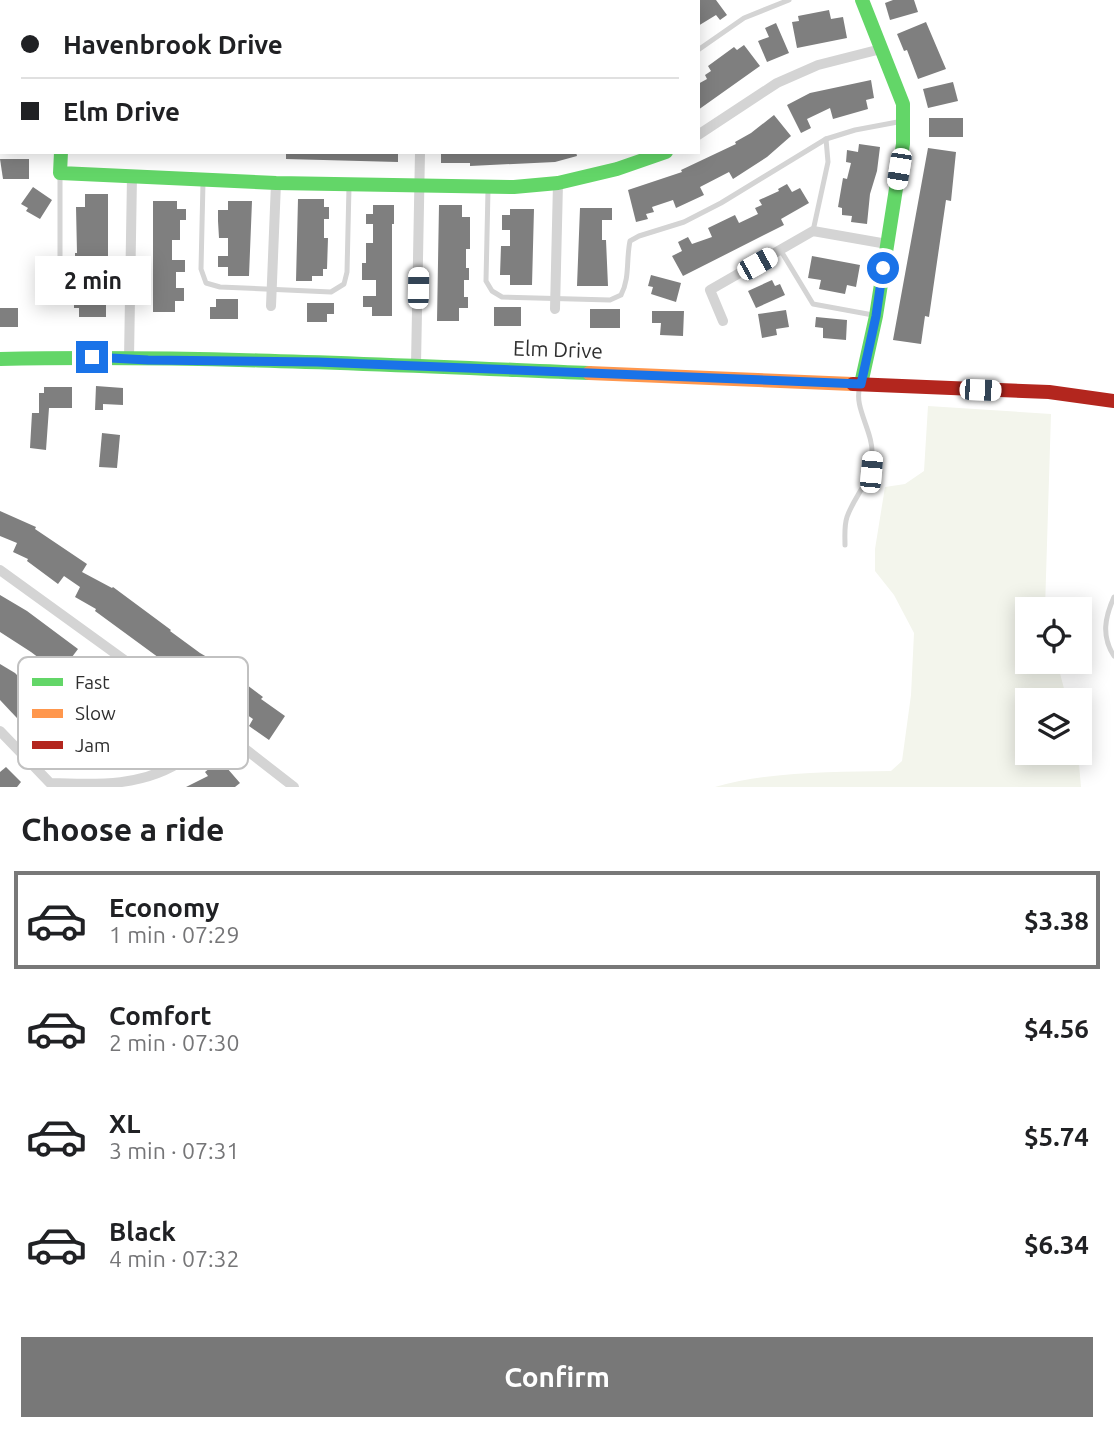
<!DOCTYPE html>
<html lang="en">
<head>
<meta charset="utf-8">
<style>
  body { margin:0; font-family:Ubuntu,sans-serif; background:#f2f2f2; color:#202124; height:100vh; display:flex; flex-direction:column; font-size:26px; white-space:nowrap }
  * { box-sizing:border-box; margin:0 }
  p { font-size:23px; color:#757577 }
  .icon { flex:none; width:38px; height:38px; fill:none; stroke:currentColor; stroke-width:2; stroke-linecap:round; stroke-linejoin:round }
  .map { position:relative; height:787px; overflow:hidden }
  .drawer { display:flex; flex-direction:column; background:#fff; flex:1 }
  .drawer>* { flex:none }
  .banner { position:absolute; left:0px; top:0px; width:700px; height:154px; box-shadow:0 4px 18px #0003; display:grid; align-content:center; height:154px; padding:0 21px; background:#fff }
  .buttons { position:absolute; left:1015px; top:597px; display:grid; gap:14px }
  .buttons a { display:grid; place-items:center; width:77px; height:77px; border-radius:0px; background:#fff; box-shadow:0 4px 18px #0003; font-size:35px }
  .end { position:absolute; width:32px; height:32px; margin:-16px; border:9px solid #1a73e8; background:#fff; box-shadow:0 0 0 4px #fff }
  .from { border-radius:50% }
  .bubble { position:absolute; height:49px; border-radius:0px; background:#fff; box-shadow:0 4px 18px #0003; font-size:23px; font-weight:600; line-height:49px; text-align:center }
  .car { position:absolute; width:21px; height:42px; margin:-21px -10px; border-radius:9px; box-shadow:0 0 5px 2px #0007; background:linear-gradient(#fff 24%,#345 0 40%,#fff 0 76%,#345 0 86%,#fff 0) }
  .banner b { display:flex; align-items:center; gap:24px; height:66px; font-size:26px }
  .banner b+b { border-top:2px solid #e0e0e0 }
  .banner i { width:18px; height:18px; background:#202124 }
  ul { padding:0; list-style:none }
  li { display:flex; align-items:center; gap:21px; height:98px; margin:0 14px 10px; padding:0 7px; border:4px solid transparent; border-radius:0px }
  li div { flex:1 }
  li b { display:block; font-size:26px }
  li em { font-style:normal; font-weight:600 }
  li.selected { border-color:#787878 }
  li>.icon { width:63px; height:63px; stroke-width:1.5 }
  h2 { padding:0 21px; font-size:32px; line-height:84px }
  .cta { display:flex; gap:14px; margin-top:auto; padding:14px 21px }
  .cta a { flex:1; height:80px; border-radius:0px; background:#787878; color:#fff; font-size:28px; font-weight:600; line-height:80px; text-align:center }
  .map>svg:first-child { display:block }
  .green { fill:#f3f5ec }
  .building { fill:#7f7f7f }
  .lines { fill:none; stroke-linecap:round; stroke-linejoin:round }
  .lane { stroke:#d4d4d4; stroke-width:5 }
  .street { stroke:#d4d4d4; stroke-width:10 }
  .fast { stroke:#63d668; stroke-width:14 }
  .slow { stroke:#ff974d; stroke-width:14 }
  .jam { stroke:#b3261e; stroke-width:14 }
  .route { stroke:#1a73e8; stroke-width:9 }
  .labels { text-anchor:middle; stroke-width:7; stroke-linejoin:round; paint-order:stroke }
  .street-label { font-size:21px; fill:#2f2f2f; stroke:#fff }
  .key { fill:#fff; stroke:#c1c1c1; stroke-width:2 }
  .key-label { font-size:19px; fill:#2f2f2f }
</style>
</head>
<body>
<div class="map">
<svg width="1114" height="787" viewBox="0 0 1114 787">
  <rect width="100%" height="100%" fill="#fff"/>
  <path class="green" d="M 928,406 L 1051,414 L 1045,609 L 1027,609 L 1027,662 L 1057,662 L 1067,700 L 1027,700 L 1027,752 L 1078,753 L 1081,787 L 715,787 C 772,771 833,772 891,771 L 902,761 L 911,695 L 914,633 L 894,595 L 875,571 L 875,549 L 885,487 L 905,484 L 924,471 Z"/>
  <g class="building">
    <polygon points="698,0 716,0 727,15 720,20 716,15 698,26"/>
    <polygon points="893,0 914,0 918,12 890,20 885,3"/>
    <polygon points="829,10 831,19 843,17 847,38 797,48 792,22 799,21 798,16"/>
    <polygon points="926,22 946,69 918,79 907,50 904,51 897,34"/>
    <polygon points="776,23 789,53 767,62 758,41 769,37 765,28"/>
    <polygon points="744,45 760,66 698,110 698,84 707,79 705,75 711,71 708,66 734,47 737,50"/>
    <polygon points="871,80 874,98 866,100 868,109 833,119 830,108 807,119 811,128 801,133 787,105 810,93"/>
    <polygon points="953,82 958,101 928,108 923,89"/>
    <polygon points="774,115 791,136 767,157 733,179 729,172 700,187 704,195 676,208 673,200 652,207 654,212 646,214 648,219 636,222 628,190 682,172 681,170 736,144 735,142 751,133"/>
    <rect x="929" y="118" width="34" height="19"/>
    <polygon points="859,144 880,147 877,171 870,194 867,224 851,222 852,216 842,215 842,208 838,207 843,178 847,179 851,163 846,162 847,150 858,152"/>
    <polygon points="928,148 956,152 951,201 946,200 929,317 925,316 921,344 893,340"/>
    <polygon points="286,152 398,152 398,162 286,159"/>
    <polygon points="441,152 576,152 577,156 555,162 470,166 470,163 441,163"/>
    <polygon points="0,159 29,159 29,179 3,179"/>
    <polygon points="787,184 792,192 800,188 809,203 781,219 784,225 683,276 672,256 682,251 678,242 688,237 692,244 712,237 708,228 735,215 739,223 758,214 755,208 762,205 759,200 779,191 778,189"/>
    <polygon points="33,187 52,200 40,219 26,211 28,208 21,204"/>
    <polygon points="85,194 108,194 108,273 85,272 85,263 75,263 75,253 77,253 76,207 85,207"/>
    <polygon points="298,199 324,199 324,207 329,207 329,219 324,219 324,238 328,238 327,269 323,269 323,276 312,276 312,281 296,281"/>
    <polygon points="153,201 177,201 177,209 186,209 186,220 180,220 180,240 172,240 172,260 185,260 185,272 176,272 176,288 184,288 184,301 175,301 175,312 153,312"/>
    <polygon points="228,201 252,201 249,276 228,276 228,267 218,267 218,256 228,256 228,238 219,238 218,221 218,210 228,210"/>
    <polygon points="373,205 394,205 394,224 392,224 392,316 372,316 372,307 363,307 363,296 376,296 376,280 362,280 362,263 366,263 366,243 373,243 373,224 366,224 366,214 373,214"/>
    <polygon points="439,205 462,205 462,217 470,217 470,249 466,249 466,268 469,268 469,280 464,280 464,297 468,297 468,308 459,308 459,321 437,321"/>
    <polygon points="580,208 612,208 612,220 602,220 602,240 606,240 608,286 577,286"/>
    <polygon points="510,209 534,209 532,285 510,285 510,275 500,275 501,246 510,246 510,230 502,230 502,215 510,215"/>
    <polygon points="812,256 860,265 856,287 847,285 845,294 819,289 821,280 808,278"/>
    <polygon points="651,275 681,283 676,302 651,294 653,287 648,286"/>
    <polygon points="772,280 775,286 780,284 785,295 756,308 748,291"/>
    <polygon points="74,297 106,297 106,317 79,317 79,308 74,308"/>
    <polygon points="216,299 238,299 238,319 210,319 210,307 216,307"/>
    <polygon points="307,303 334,303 334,314 327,314 327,322 307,322"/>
    <rect x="494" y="307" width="27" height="19"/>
    <rect x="0" y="308" width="18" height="19"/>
    <rect x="590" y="309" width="30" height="19"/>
    <polygon points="786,310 789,327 776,329 777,335 762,338 758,314"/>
    <polygon points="652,311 684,311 683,336 660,335 661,323 652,323"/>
    <polygon points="816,317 847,320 846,340 823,338 823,328 815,327"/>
    <polygon points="96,386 123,388 123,405 103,404 103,410 95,410"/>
    <polygon points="44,387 72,387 72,408 49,408 46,450 30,448 32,413 39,413 39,393 44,393"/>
    <polygon points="102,433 120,435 117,468 99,467"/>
    <polygon points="0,511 36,527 35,529 87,564 82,572 112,588 113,587 171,630 170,631 200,653 219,664 263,697 261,699 285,716 269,740 249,726 253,719 237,708 232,714 205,690 180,675 181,674 95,611 96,609 75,597 80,587 64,576 58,584 27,561 28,559 13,552 17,543 0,536"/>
    <polygon points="0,595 27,611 78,649 72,657 86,667 91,660 133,691 114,714 49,669 51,667 31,652 0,632"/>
    <polygon points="0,664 15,673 69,728 47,750 0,700"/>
    <polygon points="220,760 240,783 235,787 186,787 208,776 205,772"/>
    <polygon points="6,767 21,782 17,787 0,787 0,772"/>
  </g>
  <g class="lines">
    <g class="lane">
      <polyline points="698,50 744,18 789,0"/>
      <polyline points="0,144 2,145"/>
      <polyline points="60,174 60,267 66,280 77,284 130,286"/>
      <polyline points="203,182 201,269 206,283 220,287 331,292 344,284 347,272 349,187"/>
      <path d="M 488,190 L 486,281 L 492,291 L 502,297 L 610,300 L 621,295 C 630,278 626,260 630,241 L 639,236 L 684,222 L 721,203 L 826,139 L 855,130 L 903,121"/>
      <polyline points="813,231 828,162 826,139"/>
      <polyline points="781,251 813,304 873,315"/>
      <path d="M 845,545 C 845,535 844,526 847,517 C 855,494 871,483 872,456 C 874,432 853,407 860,387"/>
      <path d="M 1114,597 C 1105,617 1101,636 1114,656"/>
    </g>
    <g class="street">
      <polyline points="66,2 66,0"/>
      <polyline points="422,2 422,0"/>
      <polyline points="634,2 637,0"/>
      <polyline points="698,135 777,83 818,65 881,49"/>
      <polyline points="271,306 276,183"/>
      <polyline points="555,309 558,183"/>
      <polyline points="723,321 710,290 813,231 887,244"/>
      <polyline points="129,359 132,176"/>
      <polyline points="416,365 420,152"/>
      <polyline points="0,570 217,727 294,787"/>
      <path d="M 0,731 L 50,783 C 97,785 146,787 186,758 C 197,749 207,737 217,727"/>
    </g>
    <g class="fast">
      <polyline points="61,152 60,173 276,183 514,187 558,183 617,169 666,152"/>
      <path d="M 0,359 C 196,355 393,365 589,373"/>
      <polyline points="861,384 876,316 903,144 903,104 862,0"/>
    </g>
    <polyline class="slow" points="589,373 853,384"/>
    <polyline class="jam" points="853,384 1049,392 1114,401"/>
  </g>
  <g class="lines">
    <polyline class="route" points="92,357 148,360 317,362 861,384 876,316 883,268"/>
  </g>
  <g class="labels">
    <g class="street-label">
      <text transform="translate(558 350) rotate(2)" y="7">Elm Drive</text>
    </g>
  </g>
  <rect x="18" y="657" width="230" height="112" rx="10" class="key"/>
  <rect x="32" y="678" width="31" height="8" fill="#63d668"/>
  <rect x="32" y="709" width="31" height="9" fill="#ff974d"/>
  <rect x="32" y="741" width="31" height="8" fill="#b3261e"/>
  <g class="key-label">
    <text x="75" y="689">Fast</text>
    <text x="75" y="720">Slow</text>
    <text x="75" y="752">Jam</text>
  </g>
</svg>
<div class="buttons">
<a><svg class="icon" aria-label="locate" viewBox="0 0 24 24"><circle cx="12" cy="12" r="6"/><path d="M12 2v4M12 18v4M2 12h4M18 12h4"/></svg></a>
<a><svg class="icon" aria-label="layers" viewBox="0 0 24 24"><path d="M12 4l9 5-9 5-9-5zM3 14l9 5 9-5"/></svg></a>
</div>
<i class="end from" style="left:883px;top:268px"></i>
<i class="end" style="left:92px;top:357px"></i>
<div class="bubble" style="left:35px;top:256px;width:116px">2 min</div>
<i class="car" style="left:899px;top:169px;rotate:189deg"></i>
<i class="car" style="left:757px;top:264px;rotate:61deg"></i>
<i class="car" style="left:418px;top:288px;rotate:1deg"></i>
<i class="car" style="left:980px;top:390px;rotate:92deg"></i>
<i class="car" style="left:871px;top:472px;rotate:5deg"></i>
<div class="banner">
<b><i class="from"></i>Havenbrook Drive</b>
<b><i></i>Elm Drive</b>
</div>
</div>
<section class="drawer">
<h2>Choose a ride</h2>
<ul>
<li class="selected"><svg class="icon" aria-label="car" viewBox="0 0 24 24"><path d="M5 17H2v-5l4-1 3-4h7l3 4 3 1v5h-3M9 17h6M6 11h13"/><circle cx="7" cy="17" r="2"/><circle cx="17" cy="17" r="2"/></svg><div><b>Economy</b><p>1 min · 07:29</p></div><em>$3.38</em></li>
<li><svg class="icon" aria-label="car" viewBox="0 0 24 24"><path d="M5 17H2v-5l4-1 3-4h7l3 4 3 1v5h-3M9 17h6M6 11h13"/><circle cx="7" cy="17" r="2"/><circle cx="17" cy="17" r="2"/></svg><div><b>Comfort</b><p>2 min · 07:30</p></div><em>$4.56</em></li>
<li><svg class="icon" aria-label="car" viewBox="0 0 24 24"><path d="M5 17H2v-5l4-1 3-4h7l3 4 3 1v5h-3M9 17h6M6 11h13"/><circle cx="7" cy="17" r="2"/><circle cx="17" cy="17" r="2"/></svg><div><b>XL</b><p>3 min · 07:31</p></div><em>$5.74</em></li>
<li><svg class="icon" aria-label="car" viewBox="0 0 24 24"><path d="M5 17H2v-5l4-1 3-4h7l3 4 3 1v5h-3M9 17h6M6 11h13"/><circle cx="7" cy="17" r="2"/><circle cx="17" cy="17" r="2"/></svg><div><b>Black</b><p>4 min · 07:32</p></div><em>$6.34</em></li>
</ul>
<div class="cta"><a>Confirm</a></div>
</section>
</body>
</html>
